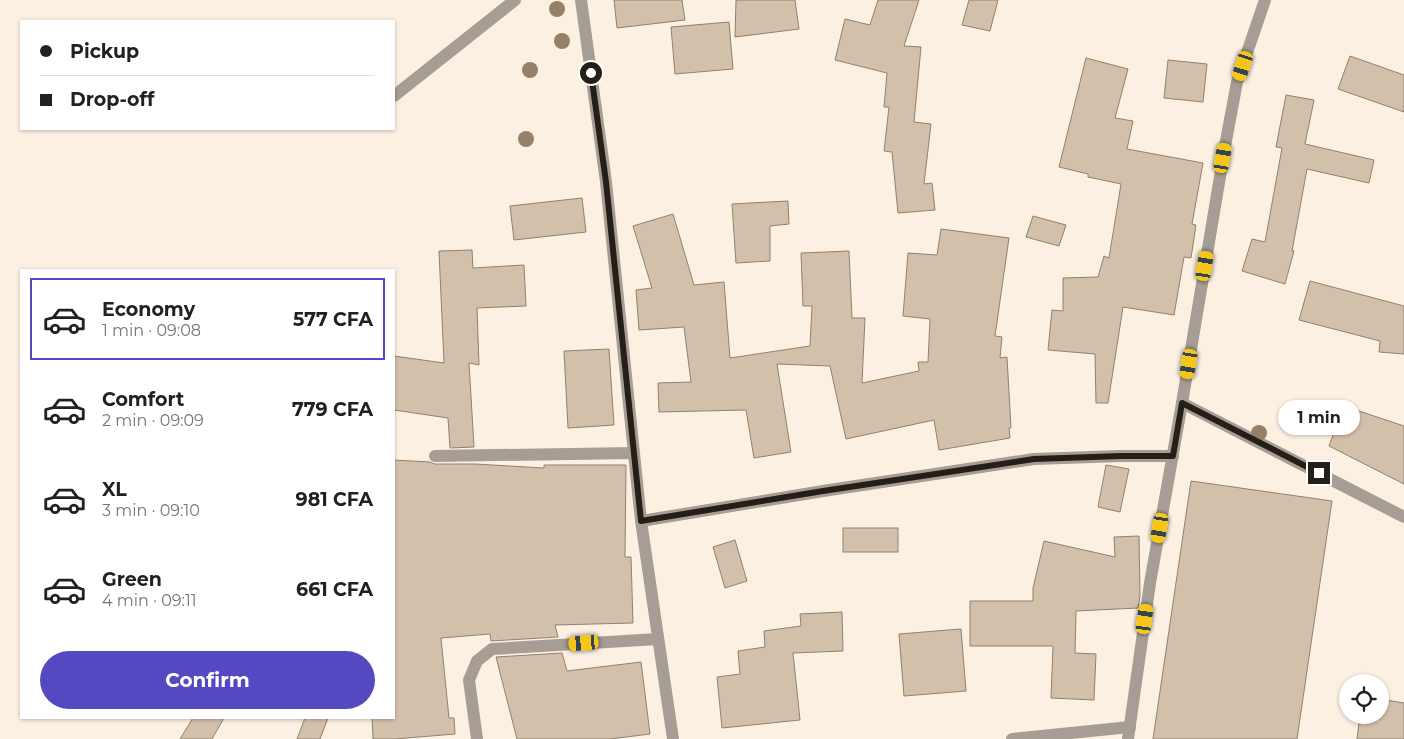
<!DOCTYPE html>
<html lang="en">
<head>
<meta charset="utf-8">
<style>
  body { margin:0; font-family:Montserrat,sans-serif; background:#f2f2f2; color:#202124; height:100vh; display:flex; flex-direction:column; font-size:19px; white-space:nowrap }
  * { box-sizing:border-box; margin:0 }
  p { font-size:16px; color:#757577 }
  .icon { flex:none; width:28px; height:28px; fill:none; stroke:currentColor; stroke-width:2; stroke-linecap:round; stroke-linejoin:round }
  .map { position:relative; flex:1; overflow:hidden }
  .sheet { position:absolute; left:20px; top:269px; width:375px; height:450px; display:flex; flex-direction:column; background:#fff; border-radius:0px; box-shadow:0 1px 4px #0004 }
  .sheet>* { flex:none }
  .hud { position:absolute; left:20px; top:20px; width:375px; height:110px; border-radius:0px; box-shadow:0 1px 4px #0004; display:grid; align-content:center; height:110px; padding:0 20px; background:#fff }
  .tools { position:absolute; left:1339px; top:674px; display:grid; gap:10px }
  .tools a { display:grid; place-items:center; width:50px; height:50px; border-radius:50%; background:#fff; box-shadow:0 1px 4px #0004; font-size:25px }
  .end { position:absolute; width:22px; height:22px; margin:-11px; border:6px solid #261f17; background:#fff; box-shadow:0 0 0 2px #fff }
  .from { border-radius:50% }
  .bubble { position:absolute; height:35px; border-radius:18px; background:#fff; box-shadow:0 1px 4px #0004; font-size:16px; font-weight:700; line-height:35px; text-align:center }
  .car { position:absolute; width:15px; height:30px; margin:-15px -8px; border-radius:6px; box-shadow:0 0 4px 1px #0007; background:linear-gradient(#f5c518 24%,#345 0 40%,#f5c518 0 76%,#345 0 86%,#f5c518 0) }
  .hud b { display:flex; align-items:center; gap:18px; height:48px; font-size:19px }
  .hud b+b { border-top:1px solid #e0e0e0 }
  .hud i { width:12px; height:12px; background:#202124 }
  ul { padding:9px 0 0; list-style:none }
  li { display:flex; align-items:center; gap:15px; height:82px; margin:0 10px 8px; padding:0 10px; border:2px solid transparent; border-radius:0px }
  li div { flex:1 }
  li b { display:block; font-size:19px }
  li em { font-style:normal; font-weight:700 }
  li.active { border-color:#534ac2 }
  li>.icon { width:45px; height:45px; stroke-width:1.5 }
  .button { display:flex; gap:10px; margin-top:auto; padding:10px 20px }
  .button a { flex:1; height:58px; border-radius:30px; background:#534ac2; color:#fff; font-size:20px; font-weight:700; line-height:58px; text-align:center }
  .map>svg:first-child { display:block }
  .building { fill:#d3c0aa; stroke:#92806c }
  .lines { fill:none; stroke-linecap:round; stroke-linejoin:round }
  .minor { stroke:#a69e94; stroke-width:12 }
  .tree { fill:#948167 }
  .route { stroke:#261f17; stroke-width:6 }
</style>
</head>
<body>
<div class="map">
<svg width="1404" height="739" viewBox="0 0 1404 739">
  <rect width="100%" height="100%" fill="#fcf0e3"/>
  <g class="building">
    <polygon points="614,0 682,0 685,20 617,28"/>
    <polygon points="736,0 795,0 799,29 735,37"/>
    <polygon points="878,0 919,0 904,46 921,47 914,122 931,124 924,184 932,183 935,210 898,213 892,152 884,151 889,107 884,107 887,73 835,60 845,19 870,25"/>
    <polygon points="969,0 998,0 990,31 962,25"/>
    <polygon points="729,22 733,69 675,74 671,27"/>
    <polygon points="1350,56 1404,75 1404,112 1338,89"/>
    <polygon points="1086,58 1128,69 1115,118 1133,121 1127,149 1203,163 1192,224 1196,225 1191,258 1184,257 1174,315 1123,307 1108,403 1096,403 1095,354 1048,350 1052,310 1063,311 1063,278 1098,277 1104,256 1109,258 1121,184 1088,177 1088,174 1059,167"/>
    <polygon points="1168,60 1207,64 1203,102 1164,98"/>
    <polygon points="1286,95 1314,100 1305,144 1374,160 1369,183 1307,169 1292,251 1294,251 1285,284 1242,271 1252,239 1265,242 1282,148 1276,147"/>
    <polygon points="582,198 586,232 514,240 510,206"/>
    <polygon points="788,201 789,224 770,226 770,261 736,263 732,204"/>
    <polygon points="673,214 694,285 724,282 730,358 810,346 812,306 803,306 801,253 849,251 852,318 865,318 862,383 919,371 918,362 928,362 930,319 903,316 908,253 937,255 941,229 1009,238 995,336 1002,337 1000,358 1007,357 1011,428 1009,428 1010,438 939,450 934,420 846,439 830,366 777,364 791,452 754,458 746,410 659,412 658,383 691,382 684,327 639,330 636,290 652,288 633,226"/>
    <polygon points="1033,216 1066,225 1059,246 1026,237"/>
    <polygon points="472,250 473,268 524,265 526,306 477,308 479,365 469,363 474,447 450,448 448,418 394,410 394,356 444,363 439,251"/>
    <polygon points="1310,281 1404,306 1404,354 1379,352 1380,341 1299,320"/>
    <polygon points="609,349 614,425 568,428 564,351"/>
    <polygon points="1344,406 1404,426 1404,484 1329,446"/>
    <polygon points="394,460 430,462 435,464 475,464 544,468 544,465 626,465 625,557 631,557 633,623 555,625 558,637 491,641 490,634 441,638 449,718 454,718 455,734 395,739 373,739 372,718 394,718"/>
    <polygon points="1106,465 1129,469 1120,512 1098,507"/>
    <polygon points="1191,481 1332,501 1297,739 1153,739"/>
    <rect x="843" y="528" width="55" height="24"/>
    <polygon points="1139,536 1140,596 1138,608 1076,611 1075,653 1096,654 1094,700 1051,698 1053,646 970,646 970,601 1033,601 1033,588 1044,541 1115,557 1114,537"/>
    <polygon points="735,540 747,581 725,588 713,547"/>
    <polygon points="842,612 843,651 793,653 800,720 722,728 717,677 740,674 738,651 765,647 764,631 801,626 800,614"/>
    <polygon points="961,629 966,691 904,696 899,634"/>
    <polygon points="562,653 567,671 641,662 650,734 610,739 517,739 496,657"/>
    <polygon points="1380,699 1404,703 1404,739 1357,739 1360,715 1380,715"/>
    <polygon points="193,718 224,718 212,739 180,739"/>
    <polygon points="305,718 328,718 320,739 297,739"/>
  </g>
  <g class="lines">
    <g class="minor">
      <polyline points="581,0 606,182 641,521 673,739"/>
      <polyline points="394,96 515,0"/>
      <polyline points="1182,403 1404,517"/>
      <polyline points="435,456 633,453"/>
      <polyline points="641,521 823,491 1034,459 1121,456 1173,456"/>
      <polyline points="477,739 469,680 477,661 492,649 658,639"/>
      <polyline points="1012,739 1130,727"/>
      <polyline points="1128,739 1150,583 1182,403 1226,141 1237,82 1265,0"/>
    </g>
  </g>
  <g class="tree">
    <circle cx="557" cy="9" r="8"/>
    <circle cx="562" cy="41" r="8"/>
    <circle cx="530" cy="70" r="8"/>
    <circle cx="526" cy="139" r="8"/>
    <circle cx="1259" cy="433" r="8"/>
  </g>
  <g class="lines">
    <polyline class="route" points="591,73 606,182 641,521 823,491 1034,459 1121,456 1173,456 1182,403 1319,473"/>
  </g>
</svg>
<div class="tools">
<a><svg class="icon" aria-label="locate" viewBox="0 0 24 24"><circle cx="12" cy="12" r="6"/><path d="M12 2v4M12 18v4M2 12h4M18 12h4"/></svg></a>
</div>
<i class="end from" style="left:591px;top:73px"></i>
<i class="end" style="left:1319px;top:473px"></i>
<div class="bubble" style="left:1278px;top:400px;width:82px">1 min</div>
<i class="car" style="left:1243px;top:66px;rotate:198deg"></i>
<i class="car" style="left:1223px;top:158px;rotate:10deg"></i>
<i class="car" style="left:1205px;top:266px;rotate:9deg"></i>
<i class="car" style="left:1189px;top:364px;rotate:189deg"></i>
<i class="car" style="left:1160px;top:528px;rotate:190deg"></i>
<i class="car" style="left:1145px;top:619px;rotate:8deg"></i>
<i class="car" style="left:584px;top:643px;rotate:266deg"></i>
<div class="hud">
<b><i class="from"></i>Pickup</b>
<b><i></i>Drop-off</b>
</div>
<section class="sheet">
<ul>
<li class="active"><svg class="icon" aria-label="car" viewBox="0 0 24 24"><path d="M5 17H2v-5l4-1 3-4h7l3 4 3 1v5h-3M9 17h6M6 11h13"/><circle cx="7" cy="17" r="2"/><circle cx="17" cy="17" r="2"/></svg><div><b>Economy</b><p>1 min · 09:08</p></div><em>577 CFA</em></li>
<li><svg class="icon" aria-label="car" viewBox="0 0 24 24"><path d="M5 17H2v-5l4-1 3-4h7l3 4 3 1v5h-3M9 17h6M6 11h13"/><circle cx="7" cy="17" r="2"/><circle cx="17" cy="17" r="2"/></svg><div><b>Comfort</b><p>2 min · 09:09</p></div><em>779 CFA</em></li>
<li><svg class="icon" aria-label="car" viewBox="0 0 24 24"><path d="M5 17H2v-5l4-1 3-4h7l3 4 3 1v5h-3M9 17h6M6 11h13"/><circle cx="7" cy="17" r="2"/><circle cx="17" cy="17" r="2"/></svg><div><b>XL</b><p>3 min · 09:10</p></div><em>981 CFA</em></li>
<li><svg class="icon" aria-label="car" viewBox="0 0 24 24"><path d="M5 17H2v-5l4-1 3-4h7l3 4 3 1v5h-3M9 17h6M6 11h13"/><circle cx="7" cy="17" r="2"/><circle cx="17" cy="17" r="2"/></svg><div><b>Green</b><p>4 min · 09:11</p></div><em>661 CFA</em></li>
</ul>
<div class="button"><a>Confirm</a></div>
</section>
</div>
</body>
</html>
